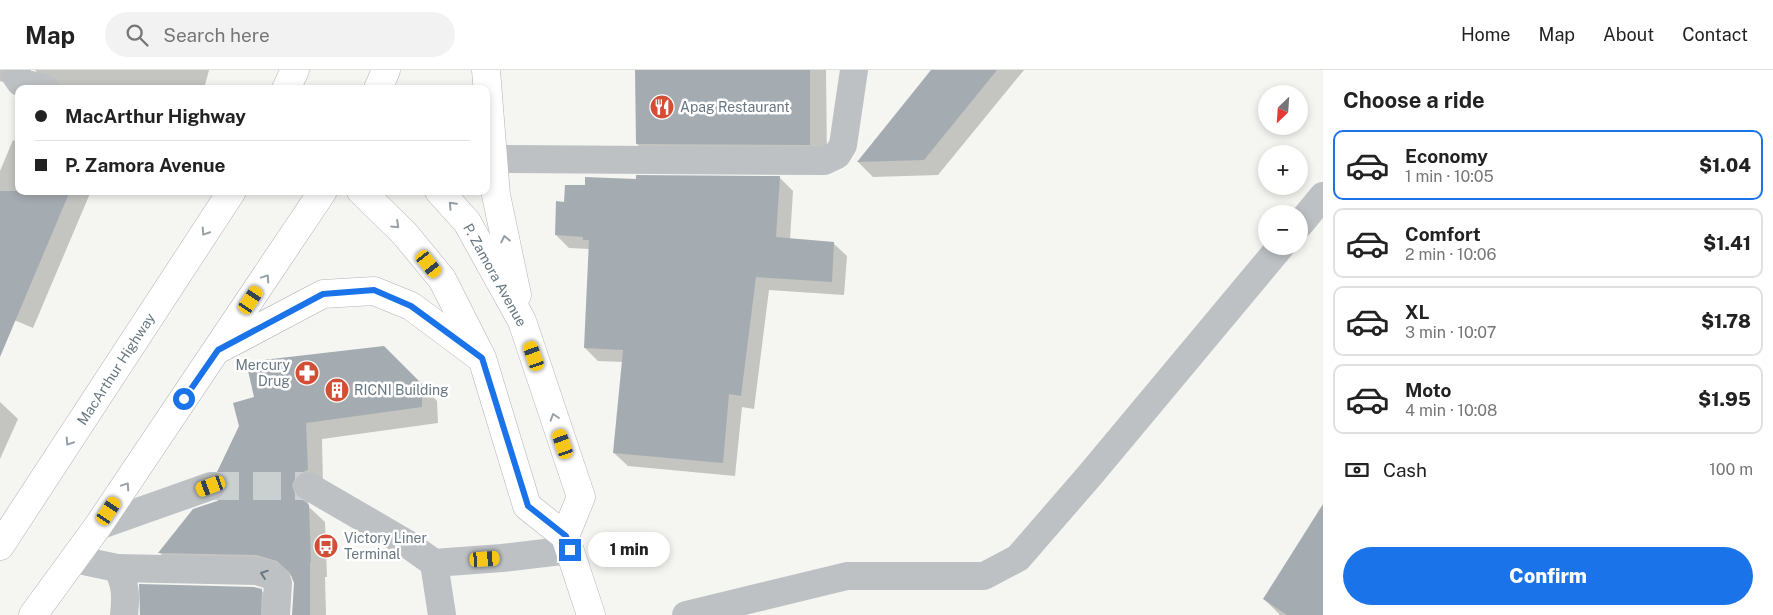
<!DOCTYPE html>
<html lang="en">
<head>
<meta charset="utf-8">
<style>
  body { margin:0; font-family:"Public Sans",sans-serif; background:#f2f2f2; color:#222; height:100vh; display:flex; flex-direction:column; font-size:19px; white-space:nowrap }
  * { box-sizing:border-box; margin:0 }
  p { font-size:16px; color:#767676 }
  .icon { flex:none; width:28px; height:28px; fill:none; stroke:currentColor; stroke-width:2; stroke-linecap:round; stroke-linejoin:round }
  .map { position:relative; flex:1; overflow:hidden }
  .panel { display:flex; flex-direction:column; background:#fff; width:450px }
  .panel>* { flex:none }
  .banner { position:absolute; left:15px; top:15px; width:475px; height:110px; border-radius:10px; box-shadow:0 2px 8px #0003; display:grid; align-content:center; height:110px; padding:0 20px; background:#fff }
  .needle { width:32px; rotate:205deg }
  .buttons { position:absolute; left:1258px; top:15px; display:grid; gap:10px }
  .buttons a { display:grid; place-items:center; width:50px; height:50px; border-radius:50%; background:#fff; box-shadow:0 2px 8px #0003; font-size:25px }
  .end { position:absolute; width:22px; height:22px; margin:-11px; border:6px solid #1a73e8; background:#fff; box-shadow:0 0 0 2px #fff }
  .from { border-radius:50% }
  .bubble { position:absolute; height:35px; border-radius:18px; background:#fff; box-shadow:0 2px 8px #0003; font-size:16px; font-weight:800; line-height:35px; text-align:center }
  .car { position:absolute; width:15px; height:30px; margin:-15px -8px; border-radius:6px; box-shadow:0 0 4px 1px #0007; background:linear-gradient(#f5c518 24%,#345 0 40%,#f5c518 0 76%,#345 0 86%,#f5c518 0) }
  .banner b { display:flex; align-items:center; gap:18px; height:48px; font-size:19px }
  .banner b+b { border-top:1px solid #e0e0e0 }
  .banner i { width:12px; height:12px; background:#222 }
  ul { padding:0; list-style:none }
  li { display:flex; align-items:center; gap:15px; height:70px; margin:0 10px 8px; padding:0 10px; border:2px solid #e0e0e0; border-radius:10px }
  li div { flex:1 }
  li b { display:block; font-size:19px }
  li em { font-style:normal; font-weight:800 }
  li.active { border-color:#1a73e8 }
  li>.icon { width:45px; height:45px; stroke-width:1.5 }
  h2 { padding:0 20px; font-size:22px; line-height:60px }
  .pay { display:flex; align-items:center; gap:12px; height:55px; padding:0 20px; font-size:19px }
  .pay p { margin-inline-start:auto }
  .primary-button { display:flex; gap:10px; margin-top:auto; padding:10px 20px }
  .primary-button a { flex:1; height:58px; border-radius:30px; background:#1a73e8; color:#fff; font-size:20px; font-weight:800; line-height:58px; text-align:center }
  header { display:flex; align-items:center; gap:30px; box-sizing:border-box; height:70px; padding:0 25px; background:#fff; border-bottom:1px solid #e0e0e0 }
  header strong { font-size:24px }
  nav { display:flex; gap:28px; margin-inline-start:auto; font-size:18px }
  .search { width:350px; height:45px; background:#f2f2f2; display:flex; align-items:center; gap:12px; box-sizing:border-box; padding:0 18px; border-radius:28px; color:#767676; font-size:19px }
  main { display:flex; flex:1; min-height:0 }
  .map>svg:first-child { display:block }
  .shadow { fill:#0003 }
  .building { fill:#a5acb1 }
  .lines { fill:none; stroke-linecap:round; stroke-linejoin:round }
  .minor-tunnel { stroke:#cacfd0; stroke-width:28; stroke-dasharray:28 14; stroke-linecap:butt }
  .highway-casing { stroke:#b0b4b7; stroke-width:29 }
  .minor { stroke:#bdc1c4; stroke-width:28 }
  .highway { stroke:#fff; stroke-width:28 }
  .oneway { stroke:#95a0a7 }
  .oneway2 { stroke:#677781 }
  .route { stroke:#1a73e8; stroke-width:6 }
  .labels { text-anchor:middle; stroke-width:5; stroke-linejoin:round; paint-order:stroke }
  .poi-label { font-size:14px; fill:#677781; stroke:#fff; text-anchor:start }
  .street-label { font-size:14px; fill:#677781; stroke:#fff }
</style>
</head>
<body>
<header>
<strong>Map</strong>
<div class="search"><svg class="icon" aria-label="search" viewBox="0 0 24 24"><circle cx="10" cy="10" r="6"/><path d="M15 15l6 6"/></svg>Search here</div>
<nav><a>Home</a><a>Map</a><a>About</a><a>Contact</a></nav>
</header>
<main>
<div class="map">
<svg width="1323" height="545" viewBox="0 0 1323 545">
  <rect width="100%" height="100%" fill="#f5f5f2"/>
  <g class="shadow">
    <polygon points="0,0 27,0 16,16 0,11"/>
    <polygon points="35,0 209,0 204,19 65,19 48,14"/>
    <polygon points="636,0 826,0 827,92 654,91 637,74"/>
    <polygon points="932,0 1024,0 938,105 873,107 858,92"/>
    <polygon points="13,70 19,73 19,121 91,121 33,258 0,244 0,101"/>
    <polygon points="637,107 780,108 793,121 790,170 833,173 847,186 844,225 769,220 754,339 742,337 735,406 628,396 614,383 623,292 598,291 585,278 590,179 569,178 556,165 566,133 586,117 637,111"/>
    <polygon points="384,277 437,331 438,353 322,369 323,416 310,425 308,432 309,437 325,452 327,507 325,507 326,545 293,545 295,513 292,506 274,501 176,499 160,483 193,440 217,432 224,427 227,420 227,410 219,402 255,328"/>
    <polygon points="0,332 18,349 0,389"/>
    <polygon points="1323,437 1323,545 1280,545 1264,529"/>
    <polygon points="261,520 278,537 277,545 141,545"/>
  </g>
  <g class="building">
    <polygon points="635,0 810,0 810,75 636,74"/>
    <polygon points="931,0 997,0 924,90 857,92"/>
    <polygon points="636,105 780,106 776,167 834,172 832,212 756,207 741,326 729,324 723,393 613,383 623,280 584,278 589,170 583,170 583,167 555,165 556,131 564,132 565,115 585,115 585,107 636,109"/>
    <polygon points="0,121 70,121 0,287"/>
    <polygon points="384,276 422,314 422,337 306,353 308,400 300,403 295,408 292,416 295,424 309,435 311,492 310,492 310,545 292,545 294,513 290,503 277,491 257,485 158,483 193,439 217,431 223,426 226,419 226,410 221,404 217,402 239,356 233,333 254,327 246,292"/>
    <polygon points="1323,434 1323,545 1287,545 1263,529"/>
    <polygon points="139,514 254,517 262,519 261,545 140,545"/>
  </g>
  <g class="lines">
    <polyline class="minor-tunnel" points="211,416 308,416"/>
    <defs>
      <g id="highway">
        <polyline points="486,0 496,125 517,225"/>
        <polyline points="286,19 295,0"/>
        <polyline points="378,19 386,0"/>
        <polyline points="361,121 404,163 442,209 482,288 527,436 565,466 591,545"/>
        <polyline points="439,121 467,152 522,251 581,427 565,466"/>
        <polyline points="221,278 323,224 374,221 411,236 478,286"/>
        <polyline points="0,476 232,121"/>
        <polyline points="33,545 98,456 323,121"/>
      </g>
    </defs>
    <use href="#highway" class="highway-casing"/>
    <g class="minor">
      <polyline points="17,0 16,6 20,12 46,19"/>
      <polyline points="493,89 824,91 837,85 843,75 854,0"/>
      <polyline points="1299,155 1323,126"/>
      <polyline points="308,416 406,473 434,493 442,545"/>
      <polyline points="98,456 211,416"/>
      <path d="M 74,489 L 117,498 C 126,514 126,527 124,545"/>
      <polyline points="434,493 502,488 570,480"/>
      <polyline points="117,498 257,501 272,506 278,513 276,545"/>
      <polyline points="686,545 847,506 984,506 1018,488 1090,405 1281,176"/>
    </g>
    <use href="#highway" class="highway"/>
  </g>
  <defs><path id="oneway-chevron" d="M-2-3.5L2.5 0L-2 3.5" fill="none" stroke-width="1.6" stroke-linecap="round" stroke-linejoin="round" transform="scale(1.25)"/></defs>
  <g class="oneway">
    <use href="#oneway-chevron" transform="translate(452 135) rotate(-133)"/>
    <use href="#oneway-chevron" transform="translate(396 155) rotate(43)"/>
    <use href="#oneway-chevron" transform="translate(205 162) rotate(123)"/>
    <use href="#oneway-chevron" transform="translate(505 169) rotate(-102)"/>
    <use href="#oneway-chevron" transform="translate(266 208) rotate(-56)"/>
    <use href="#oneway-chevron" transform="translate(554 347) rotate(-108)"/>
    <use href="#oneway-chevron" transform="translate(69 372) rotate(123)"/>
    <use href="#oneway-chevron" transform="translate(126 416) rotate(-56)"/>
  </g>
  <use class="oneway2" href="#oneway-chevron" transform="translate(264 504) rotate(-161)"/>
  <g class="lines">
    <polyline class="route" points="184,329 218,280 323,224 374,220 411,236 482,288 528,436 566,466 570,480"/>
  </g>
  <defs>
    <symbol id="restaurant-disc" viewBox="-11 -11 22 22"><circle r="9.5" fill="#d34e34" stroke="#fff"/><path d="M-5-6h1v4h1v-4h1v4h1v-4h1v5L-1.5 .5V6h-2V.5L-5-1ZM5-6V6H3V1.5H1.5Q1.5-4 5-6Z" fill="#fff"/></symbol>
    <symbol id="pharmacy-disc" viewBox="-11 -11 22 22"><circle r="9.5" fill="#d34e34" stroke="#fff"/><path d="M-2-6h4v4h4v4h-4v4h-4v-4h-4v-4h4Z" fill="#fff"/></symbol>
    <symbol id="building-disc" viewBox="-11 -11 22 22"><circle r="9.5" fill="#d34e34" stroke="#fff"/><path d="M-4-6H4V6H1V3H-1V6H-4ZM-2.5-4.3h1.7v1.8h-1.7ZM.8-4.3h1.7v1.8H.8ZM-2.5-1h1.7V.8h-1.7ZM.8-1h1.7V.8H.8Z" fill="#fff"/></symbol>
    <symbol id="bus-disc" viewBox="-11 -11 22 22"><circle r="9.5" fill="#d34e34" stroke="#fff"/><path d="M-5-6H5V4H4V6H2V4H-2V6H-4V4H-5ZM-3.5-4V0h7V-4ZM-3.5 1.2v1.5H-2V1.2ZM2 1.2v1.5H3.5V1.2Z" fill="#fff"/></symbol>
  </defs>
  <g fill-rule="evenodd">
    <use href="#restaurant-disc" x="648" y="23" width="28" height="28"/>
    <use href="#pharmacy-disc" x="293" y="289" width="28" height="28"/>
    <use href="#building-disc" x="323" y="306" width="28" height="28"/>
    <use href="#bus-disc" x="312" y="462" width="28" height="28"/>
  </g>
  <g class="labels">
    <g class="poi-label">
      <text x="680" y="42">Apag Restaurant</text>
      <text x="290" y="300" text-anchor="end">Mercury<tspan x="290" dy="16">Drug</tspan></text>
      <text x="354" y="325">RICNI Building</text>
      <text x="344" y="473">Victory Liner<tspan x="344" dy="16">Terminal</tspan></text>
    </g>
    <g class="street-label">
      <text transform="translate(495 205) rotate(61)" y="5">P. Zamora Avenue</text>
      <text transform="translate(116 299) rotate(-57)" y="5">MacArthur Highway</text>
    </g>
  </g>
</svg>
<div class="buttons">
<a><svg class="needle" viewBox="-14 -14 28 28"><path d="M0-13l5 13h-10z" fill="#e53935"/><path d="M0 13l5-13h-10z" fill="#767676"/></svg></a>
<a>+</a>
<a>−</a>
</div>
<i class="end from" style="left:184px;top:329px"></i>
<i class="end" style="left:570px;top:480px"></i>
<div class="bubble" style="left:588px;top:462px;width:82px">1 min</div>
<i class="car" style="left:429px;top:194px;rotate:141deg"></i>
<i class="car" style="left:251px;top:230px;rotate:34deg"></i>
<i class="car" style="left:534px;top:286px;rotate:341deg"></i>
<i class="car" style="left:563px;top:374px;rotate:341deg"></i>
<i class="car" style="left:211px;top:416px;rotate:250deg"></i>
<i class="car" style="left:109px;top:441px;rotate:34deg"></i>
<i class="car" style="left:485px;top:489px;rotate:86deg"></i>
<div class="banner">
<b><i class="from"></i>MacArthur Highway</b>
<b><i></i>P. Zamora Avenue</b>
</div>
</div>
<section class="panel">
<h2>Choose a ride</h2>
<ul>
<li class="active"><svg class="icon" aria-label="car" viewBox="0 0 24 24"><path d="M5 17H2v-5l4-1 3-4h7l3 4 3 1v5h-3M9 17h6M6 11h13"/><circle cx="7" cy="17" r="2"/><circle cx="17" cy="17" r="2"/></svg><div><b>Economy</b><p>1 min · 10:05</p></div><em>$1.04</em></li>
<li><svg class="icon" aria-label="car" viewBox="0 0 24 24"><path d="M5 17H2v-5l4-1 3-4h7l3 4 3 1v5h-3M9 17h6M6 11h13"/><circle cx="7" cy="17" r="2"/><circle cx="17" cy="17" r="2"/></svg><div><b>Comfort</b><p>2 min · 10:06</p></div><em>$1.41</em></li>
<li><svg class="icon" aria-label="car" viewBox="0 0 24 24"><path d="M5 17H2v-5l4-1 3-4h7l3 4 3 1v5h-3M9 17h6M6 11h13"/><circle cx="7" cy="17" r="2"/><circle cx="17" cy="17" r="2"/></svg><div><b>XL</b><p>3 min · 10:07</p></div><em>$1.78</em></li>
<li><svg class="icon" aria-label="car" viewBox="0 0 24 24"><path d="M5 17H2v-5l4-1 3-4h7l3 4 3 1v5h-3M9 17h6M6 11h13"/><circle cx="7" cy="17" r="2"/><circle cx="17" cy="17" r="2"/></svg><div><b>Moto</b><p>4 min · 10:08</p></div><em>$1.95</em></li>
</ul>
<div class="pay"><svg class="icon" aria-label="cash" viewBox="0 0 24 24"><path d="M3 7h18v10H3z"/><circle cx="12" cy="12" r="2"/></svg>Cash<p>100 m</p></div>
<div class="primary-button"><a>Confirm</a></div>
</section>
</main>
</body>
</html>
